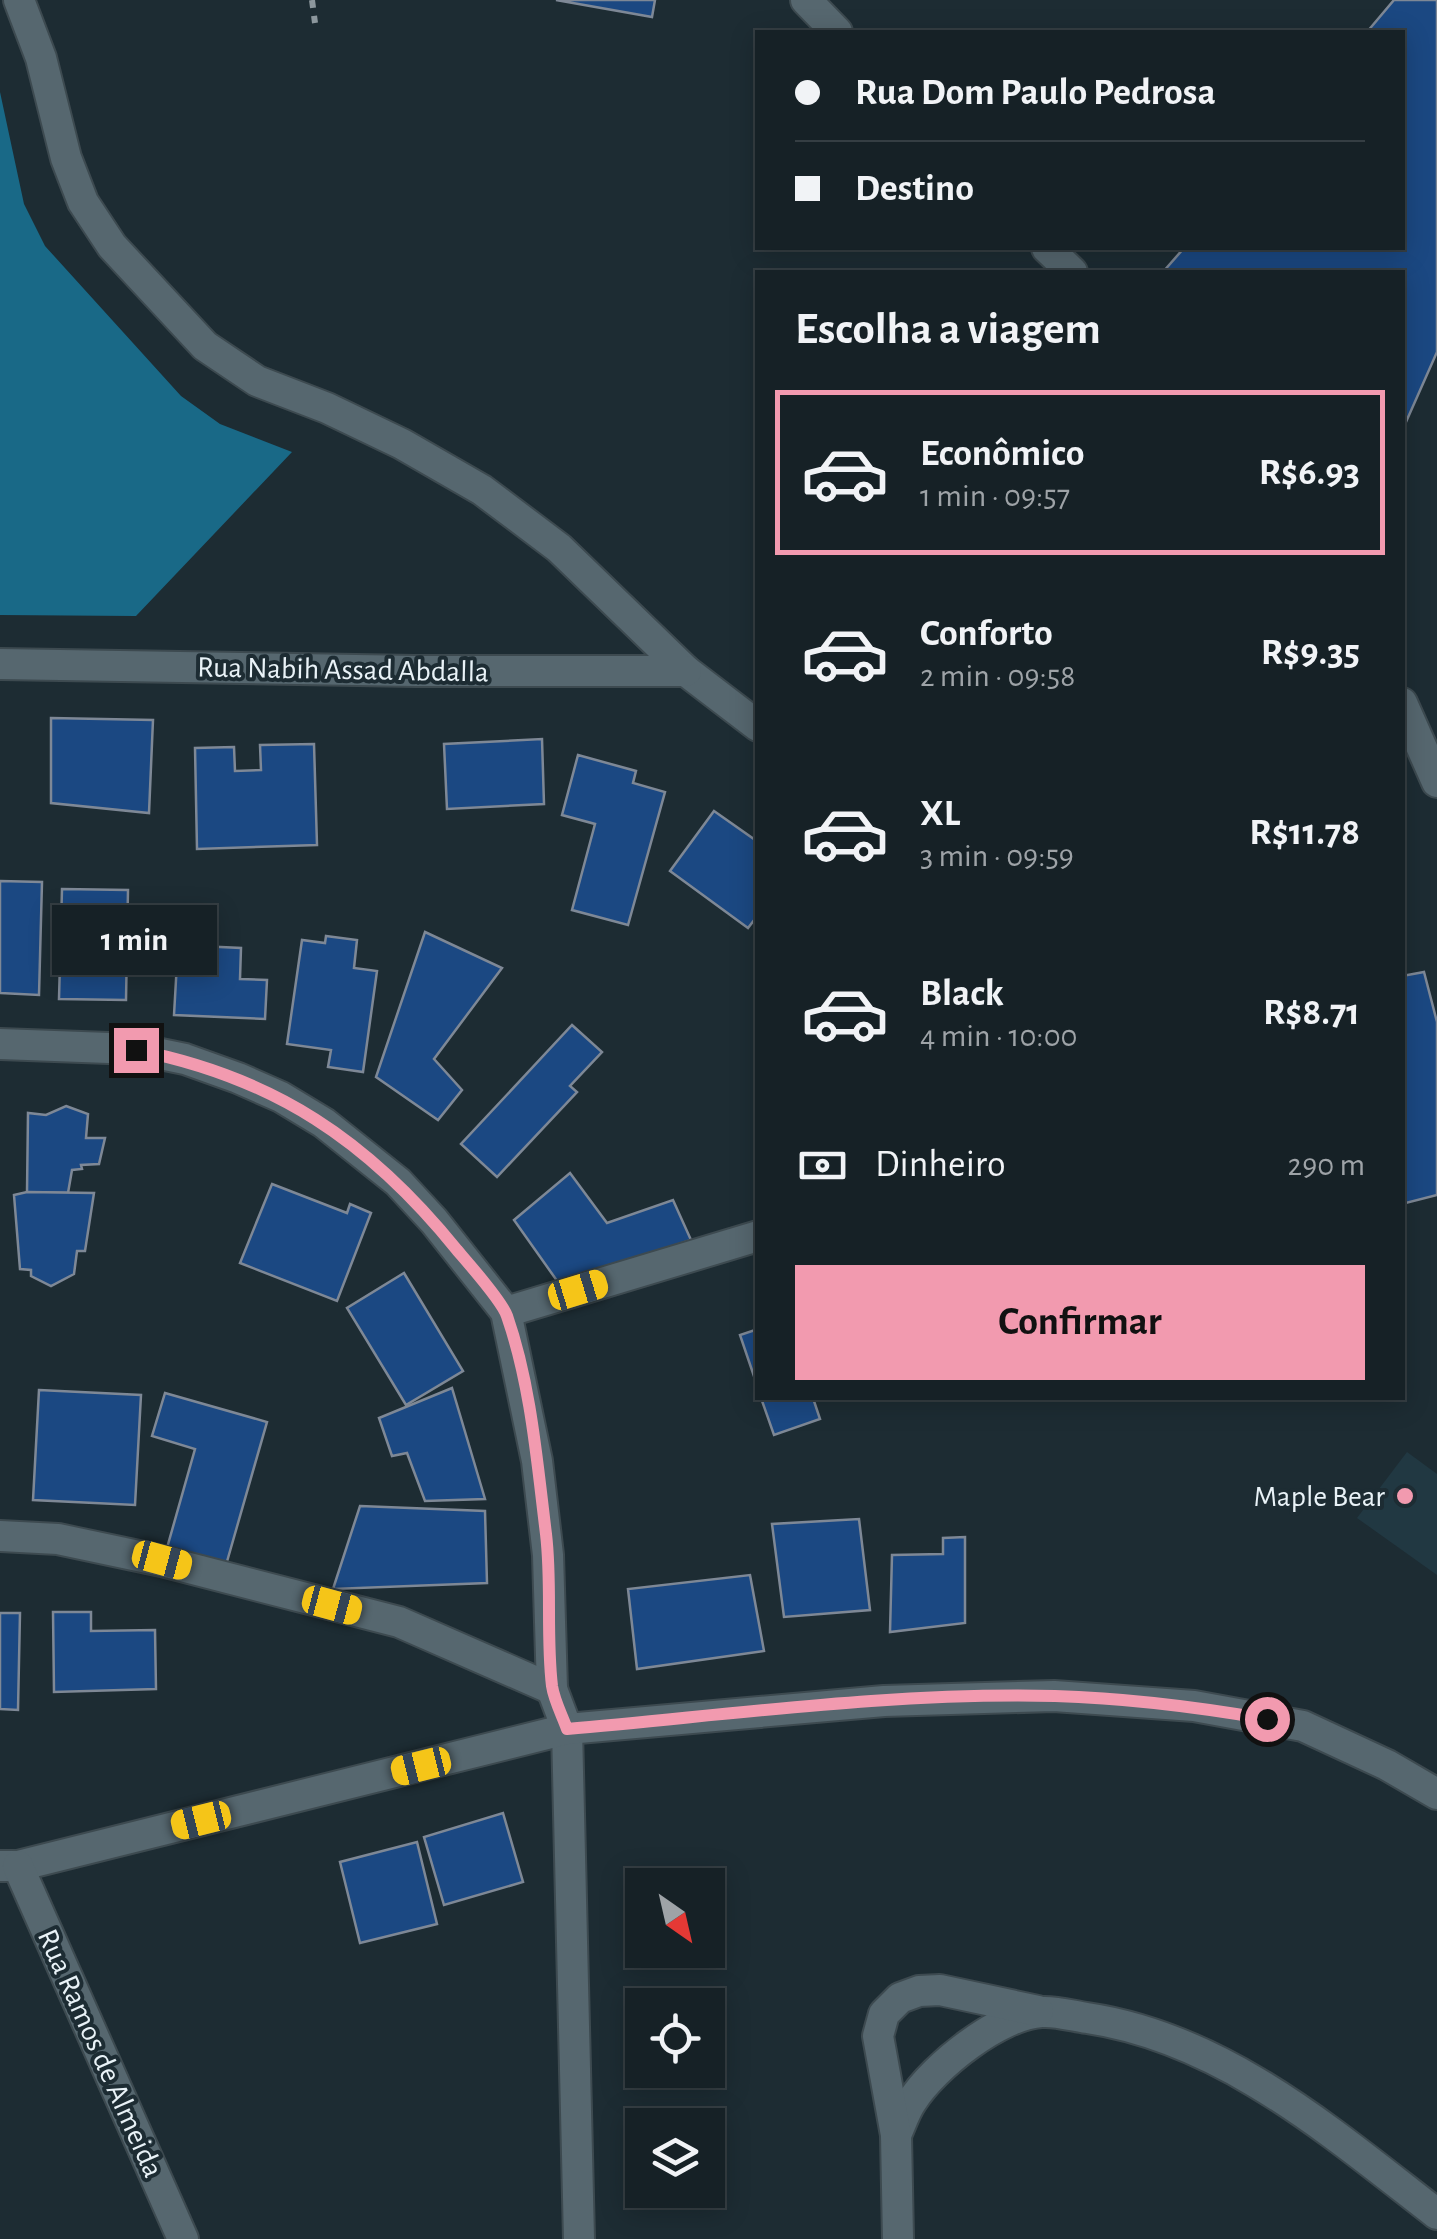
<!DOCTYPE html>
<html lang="pt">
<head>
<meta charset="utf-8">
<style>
  body { margin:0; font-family:"Alegreya Sans",sans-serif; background:#232e32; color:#f1f3f6; height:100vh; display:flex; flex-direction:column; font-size:38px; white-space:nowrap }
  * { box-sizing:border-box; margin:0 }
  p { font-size:32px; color:#9ea3a7 }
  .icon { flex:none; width:55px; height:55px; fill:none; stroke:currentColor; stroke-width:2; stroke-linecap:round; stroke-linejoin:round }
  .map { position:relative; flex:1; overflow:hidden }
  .side { position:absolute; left:755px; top:270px; width:650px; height:1130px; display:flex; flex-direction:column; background:#162126; border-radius:0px; box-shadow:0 5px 25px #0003,0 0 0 2px #353e43 }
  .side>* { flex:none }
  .hud { position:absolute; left:755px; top:30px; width:650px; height:220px; border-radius:0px; box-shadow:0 5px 25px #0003,0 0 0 2px #353e43; display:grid; align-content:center; height:220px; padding:0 40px; background:#162126 }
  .needle { width:65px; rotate:146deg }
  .buttons { position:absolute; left:625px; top:1868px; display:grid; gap:20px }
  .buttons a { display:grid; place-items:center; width:100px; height:100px; border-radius:0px; background:#162126; box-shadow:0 5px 25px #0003,0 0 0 2px #353e43; font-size:50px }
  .end { position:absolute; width:45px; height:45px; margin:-22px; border:12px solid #f29aaf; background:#111; box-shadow:0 0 0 5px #111 }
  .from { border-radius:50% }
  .bubble { position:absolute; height:70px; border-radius:0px; background:#162126; box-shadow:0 5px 25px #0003,0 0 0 2px #353e43; font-size:32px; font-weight:700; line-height:70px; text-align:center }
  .car { position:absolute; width:30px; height:60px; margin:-30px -15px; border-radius:12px; box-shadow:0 0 8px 2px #0007; background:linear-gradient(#f5c518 24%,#345 0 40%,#f5c518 0 76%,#345 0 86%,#f5c518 0) }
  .hud b { display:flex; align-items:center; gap:35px; height:95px; font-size:38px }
  .hud b+b { border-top:2px solid #353e43 }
  .hud i { width:25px; height:25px; background:#f1f3f6 }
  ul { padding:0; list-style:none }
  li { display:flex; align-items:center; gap:30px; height:165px; margin:0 20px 15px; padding:0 20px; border:5px solid transparent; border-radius:0px }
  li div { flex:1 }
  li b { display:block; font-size:38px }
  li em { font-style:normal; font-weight:700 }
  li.current { border-color:#f29aaf }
  li>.icon { width:90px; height:90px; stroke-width:1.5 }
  h2 { padding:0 40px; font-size:45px; line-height:120px }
  .pay { display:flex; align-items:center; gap:25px; height:110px; padding:0 40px; font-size:38px }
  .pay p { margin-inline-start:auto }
  .primary-button { display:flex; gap:20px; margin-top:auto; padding:20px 40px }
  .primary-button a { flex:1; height:115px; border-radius:0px; background:#f29aaf; color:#111; font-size:40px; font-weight:700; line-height:115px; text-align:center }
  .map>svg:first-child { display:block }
  .built { fill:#213842 }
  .forest { fill:#196987 }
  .building { fill:#1b4882; stroke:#7e8896; stroke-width:2.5 }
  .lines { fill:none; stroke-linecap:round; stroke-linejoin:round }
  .minor-casing { stroke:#3d4a50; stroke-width:34 }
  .secondary-casing { stroke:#3d4a50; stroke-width:34 }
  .path { stroke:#8c979d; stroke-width:6; stroke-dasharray:8 8; stroke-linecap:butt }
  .minor { stroke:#56676f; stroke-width:30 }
  .secondary { stroke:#56676f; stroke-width:30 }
  .route { stroke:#f29aaf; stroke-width:12 }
  .poi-dot { fill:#f29aaf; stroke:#1d2c33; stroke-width:4 }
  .labels { text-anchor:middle; stroke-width:8; stroke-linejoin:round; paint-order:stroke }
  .street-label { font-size:30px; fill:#e9f2f7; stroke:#1d2c33 }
  .poi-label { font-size:30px; fill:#e9f2f7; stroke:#1d2c33; text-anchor:end }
</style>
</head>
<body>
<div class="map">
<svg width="1437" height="2239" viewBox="0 0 1437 2239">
  <rect width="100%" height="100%" fill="#1d2c33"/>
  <polygon class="built" points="1407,1452 1437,1474 1437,1575 1357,1518"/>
  <polygon class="forest" points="0,92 24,204 45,246 181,396 220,424 292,452 136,616 0,615"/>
  <g class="building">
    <polygon points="556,0 655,0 652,17"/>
    <polygon points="1394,0 1437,0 1437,352 1402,431 1402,272 1163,272 1184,248 1402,248 1402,32 1367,32"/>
    <polygon points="51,718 153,720 149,813 51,803"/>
    <polygon points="542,739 544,804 447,809 444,744"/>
    <polygon points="314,744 317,845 197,849 195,748 234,747 235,771 261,770 260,745"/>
    <polygon points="578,755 636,771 633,783 665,792 628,925 572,910 595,824 562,815"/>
    <polygon points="714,811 758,842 758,915 748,928 670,871"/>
    <polygon points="0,881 42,882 39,995 0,993"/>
    <polygon points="62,889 128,890 126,1000 59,999"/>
    <polygon points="425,932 502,968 434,1059 462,1090 438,1120 376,1077"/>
    <polygon points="326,936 357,940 354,968 377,971 363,1072 328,1067 331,1050 287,1044 302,940 325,943"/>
    <polygon points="178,945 241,948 240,979 267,980 265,1019 174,1015"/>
    <polygon points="1424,972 1437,1022 1437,1195 1402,1204 1402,976"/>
    <polygon points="572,1025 602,1052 570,1086 577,1092 497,1177 461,1144"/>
    <polygon points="66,1106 88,1114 86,1138 105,1138 99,1164 81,1165 82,1169 72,1170 68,1193 27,1192 28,1113 46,1115"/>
    <polygon points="570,1173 607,1223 673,1200 691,1240 560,1285 514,1220"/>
    <polygon points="272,1184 347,1213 350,1204 371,1213 337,1301 240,1263"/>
    <polygon points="27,1192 94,1193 85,1251 77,1251 74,1274 51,1286 31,1276 31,1270 20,1269 14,1195"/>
    <polygon points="404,1273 463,1371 406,1405 347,1308"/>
    <polygon points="758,1329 758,1388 740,1335"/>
    <polygon points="452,1388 485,1499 425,1501 407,1453 392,1456 379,1418"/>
    <polygon points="39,1390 141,1395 135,1505 33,1500"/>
    <polygon points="165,1393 267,1422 226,1565 167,1548 195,1449 152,1436"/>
    <polygon points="761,1398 813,1398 820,1419 774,1435"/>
    <polygon points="360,1506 485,1511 487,1583 333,1589"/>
    <polygon points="859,1519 870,1610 784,1617 772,1524"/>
    <polygon points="965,1537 965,1623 890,1632 892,1555 943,1554 943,1538"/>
    <polygon points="750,1575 764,1651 637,1669 628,1589"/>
    <polygon points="53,1612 91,1612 91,1631 155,1630 156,1689 54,1692"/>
    <polygon points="0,1613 20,1613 18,1710 0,1709"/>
    <polygon points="503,1813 523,1882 444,1905 424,1837"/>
    <polygon points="417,1842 437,1924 360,1943 340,1862"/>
  </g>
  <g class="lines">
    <defs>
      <g id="minor">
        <polyline points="19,0 41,58 66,158 83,202 112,246 205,346 257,381 327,408 402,444 482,490 559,548 686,671 758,726"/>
        <polyline points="0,664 415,671 686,671"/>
        <polyline points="0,1044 136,1049 185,1059 238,1078 281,1097 324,1123 398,1182 434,1221 506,1312 537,1461 548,1555 552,1689 567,1729 579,2239"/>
        <polyline points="506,1312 758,1236"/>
        <polyline points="0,1536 58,1539 162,1561 399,1622 552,1689"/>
        <polyline points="0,1866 18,1866 567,1729 884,1701 1054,1696 1194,1706 1303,1726 1387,1765 1437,1794"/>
        <polyline points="18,1866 183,2239"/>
        <path d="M 896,2135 C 901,2124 905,2111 912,2101 C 934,2066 1000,2014 1042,2012 C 1056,2011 1073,2016 1087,2018 C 1223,2038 1332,2133 1437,2214"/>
        <polyline points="898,2239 896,2135 878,2036 884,2014 900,1998 919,1991 940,1990 1038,2011"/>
      </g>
      <g id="secondary">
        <polyline points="806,0 837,32"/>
        <polyline points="1047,248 1072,272"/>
        <polyline points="1402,703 1437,782"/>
      </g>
    </defs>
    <use href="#minor" class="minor-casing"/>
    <use href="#secondary" class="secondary-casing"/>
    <polyline class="path" points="312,0 315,23"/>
    <use href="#minor" class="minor"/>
    <use href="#secondary" class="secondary"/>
  </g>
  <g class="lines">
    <path class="route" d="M 136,1050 C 274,1077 369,1141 457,1250 C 469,1264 502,1301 507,1316 C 531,1385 537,1462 546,1534 C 552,1584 546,1635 552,1686 C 554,1700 562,1715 567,1729 C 729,1715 892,1692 1055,1696 C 1126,1698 1197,1707 1267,1719"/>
  </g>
  <circle class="poi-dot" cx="1405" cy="1496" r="10"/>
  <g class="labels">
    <g class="street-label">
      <text transform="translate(343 669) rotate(1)" y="10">Rua Nabih Assad Abdalla</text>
      <text transform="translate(101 2053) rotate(66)" y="10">Rua Ramos de Almeida</text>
    </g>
    <g class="poi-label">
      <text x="1385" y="1506">Maple Bear</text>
    </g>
  </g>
</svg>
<div class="buttons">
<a><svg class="needle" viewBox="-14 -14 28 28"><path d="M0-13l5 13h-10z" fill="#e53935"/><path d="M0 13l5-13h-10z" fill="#9ea3a7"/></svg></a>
<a><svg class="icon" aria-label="locate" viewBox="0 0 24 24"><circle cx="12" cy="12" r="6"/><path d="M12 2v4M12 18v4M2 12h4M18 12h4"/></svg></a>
<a><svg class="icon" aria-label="layers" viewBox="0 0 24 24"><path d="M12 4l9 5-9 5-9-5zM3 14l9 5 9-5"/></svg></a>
</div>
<i class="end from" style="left:1267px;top:1719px"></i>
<i class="end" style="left:136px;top:1050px"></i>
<div class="bubble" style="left:52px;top:905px;width:165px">1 min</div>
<i class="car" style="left:578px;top:1290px;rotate:73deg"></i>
<i class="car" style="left:162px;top:1560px;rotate:105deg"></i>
<i class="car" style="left:332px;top:1605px;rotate:105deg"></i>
<i class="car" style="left:421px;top:1766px;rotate:256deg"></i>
<i class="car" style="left:201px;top:1820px;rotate:256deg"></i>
<div class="hud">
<b><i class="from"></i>Rua Dom Paulo Pedrosa</b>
<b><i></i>Destino</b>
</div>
<section class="side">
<h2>Escolha a viagem</h2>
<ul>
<li class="current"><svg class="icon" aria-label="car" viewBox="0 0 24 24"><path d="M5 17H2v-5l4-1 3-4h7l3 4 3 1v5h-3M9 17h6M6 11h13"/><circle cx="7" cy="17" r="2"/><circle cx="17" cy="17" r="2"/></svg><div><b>Econômico</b><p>1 min · 09:57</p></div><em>R$6.93</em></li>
<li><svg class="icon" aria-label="car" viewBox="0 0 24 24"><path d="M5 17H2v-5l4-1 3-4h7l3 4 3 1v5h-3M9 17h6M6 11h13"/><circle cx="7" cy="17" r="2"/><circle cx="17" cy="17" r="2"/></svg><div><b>Conforto</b><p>2 min · 09:58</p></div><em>R$9.35</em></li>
<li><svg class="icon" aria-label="car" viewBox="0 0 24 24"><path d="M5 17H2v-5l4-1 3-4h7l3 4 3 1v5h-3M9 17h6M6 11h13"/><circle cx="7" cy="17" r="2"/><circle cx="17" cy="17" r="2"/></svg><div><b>XL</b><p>3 min · 09:59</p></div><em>R$11.78</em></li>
<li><svg class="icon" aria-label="car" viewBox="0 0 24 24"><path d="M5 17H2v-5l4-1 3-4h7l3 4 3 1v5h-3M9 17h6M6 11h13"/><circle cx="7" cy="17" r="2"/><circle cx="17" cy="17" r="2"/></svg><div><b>Black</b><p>4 min · 10:00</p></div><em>R$8.71</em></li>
</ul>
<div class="pay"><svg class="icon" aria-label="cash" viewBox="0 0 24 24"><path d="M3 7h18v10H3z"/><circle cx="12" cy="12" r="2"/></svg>Dinheiro<p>290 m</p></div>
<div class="primary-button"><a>Confirmar</a></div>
</section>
</div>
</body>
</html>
